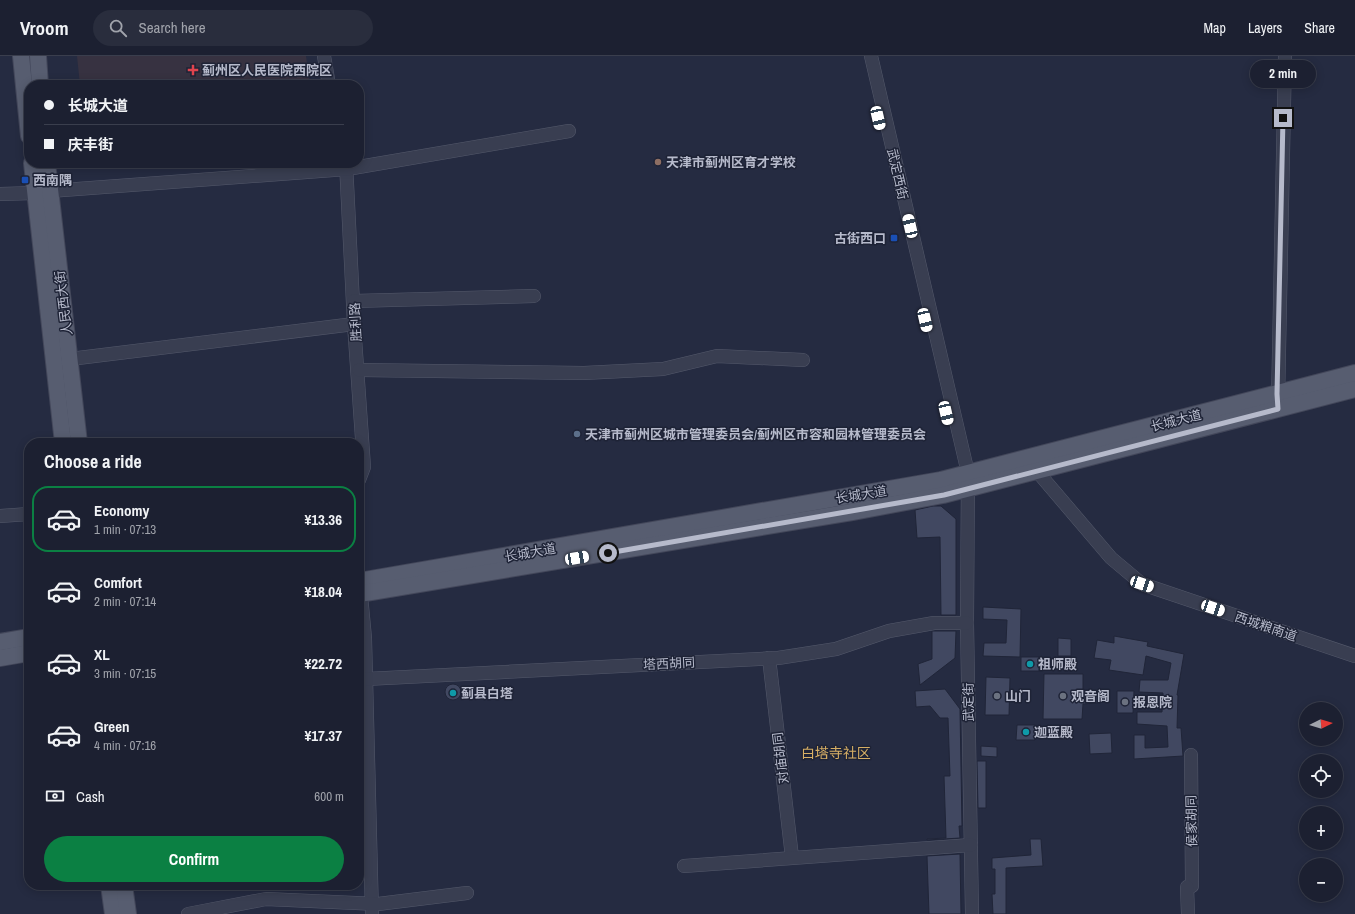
<!DOCTYPE html>
<html lang="en">
<head>
<meta charset="utf-8">
<style>
  body { margin:0; font-family:"Archivo Narrow","Noto Sans SC",sans-serif; background:#292d3d; color:#f1f3f6; height:100vh; display:flex; flex-direction:column; font-size:15px; white-space:nowrap }
  * { box-sizing:border-box; margin:0 }
  p { font-size:13px; color:#a0a3ab }
  .icon { flex:none; width:22px; height:22px; fill:none; stroke:currentColor; stroke-width:2; stroke-linecap:round; stroke-linejoin:round }
  .map { position:relative; flex:1; overflow:hidden }
  .panel { position:absolute; left:24px; top:382px; width:340px; height:452px; display:flex; flex-direction:column; background:#1c2031; border-radius:16px; box-shadow:0 2px 10px #0003,0 0 0 1px #3a3e4d }
  .panel>* { flex:none }
  .hud { position:absolute; left:24px; top:24px; width:340px; height:88px; border-radius:16px; box-shadow:0 2px 10px #0003,0 0 0 1px #3a3e4d; display:grid; align-content:center; height:88px; padding:0 20px; background:#1c2031 }
  .needle { width:26px; rotate:85deg }
  .tools { position:absolute; left:1299px; top:646px; display:grid; gap:8px }
  .tools a { display:grid; place-items:center; width:44px; height:44px; border-radius:50%; background:#1c2031; box-shadow:0 2px 10px #0003,0 0 0 1px #3a3e4d; font-size:20px }
  .end { position:absolute; width:18px; height:18px; margin:-9px; border:5px solid #b6bacb; background:#111; box-shadow:0 0 0 2px #111 }
  .from { border-radius:50% }
  .bubble { position:absolute; height:28px; border-radius:14px; background:#1c2031; box-shadow:0 2px 10px #0003,0 0 0 1px #3a3e4d; font-size:13px; font-weight:700; line-height:28px; text-align:center }
  .car { position:absolute; width:12px; height:24px; margin:-12px -6px; border-radius:5px; box-shadow:0 0 3px 1px #0007; background:linear-gradient(#fff 24%,#345 0 40%,#fff 0 76%,#345 0 86%,#fff 0) }
  .hud b { display:flex; align-items:center; gap:14px; height:38px; font-size:15px }
  .hud b+b { border-top:1px solid #3a3e4d }
  .hud i { width:10px; height:10px; background:#f1f3f6 }
  ul { padding:0; list-style:none }
  li { display:flex; align-items:center; gap:12px; height:66px; margin:0 8px 6px; padding:0 12px; border:2px solid transparent; border-radius:16px }
  li div { flex:1 }
  li b { display:block; font-size:15px }
  li em { font-style:normal; font-weight:700 }
  li.selected { border-color:#0b8043 }
  li>.icon { width:36px; height:36px; stroke-width:1.5 }
  h2 { padding:0 20px; font-size:18px; line-height:48px }
  .pay { display:flex; align-items:center; gap:10px; height:44px; padding:0 20px; font-size:15px }
  .pay p { margin-inline-start:auto }
  .primary-button { display:flex; gap:8px; margin-top:auto; padding:8px 20px }
  .primary-button a { flex:1; height:46px; border-radius:24px; background:#0b8043; color:#fff; font-size:16px; font-weight:700; line-height:46px; text-align:center }
  header { display:flex; align-items:center; gap:24px; box-sizing:border-box; height:56px; padding:0 20px; background:#1c2031; border-bottom:1px solid #3a3e4d }
  header strong { font-size:19px }
  nav { display:flex; gap:22px; margin-inline-start:auto; font-size:14px }
  .search { width:280px; height:36px; background:#292d3d; display:flex; align-items:center; gap:10px; box-sizing:border-box; padding:0 14px; border-radius:22px; color:#a0a3ab; font-size:15px }
  .map>svg:first-child { display:block }
  .medical { fill:#373241 }
  .building { fill:#414861; stroke:#202538 }
  .lines { fill:none; stroke-linecap:round; stroke-linejoin:round }
  .minor-casing { stroke:#54596b; stroke-width:14 }
  .major-casing { stroke:#43475a; stroke-width:18 }
  .minor { stroke:#393e51; stroke-width:13 }
  .major { stroke:#575d70; stroke-width:16 }
  .route { stroke:#b6bacb; stroke-width:5 }
  .health-dot { fill:#e0444e; stroke:#1e2336; stroke-width:1.5 }
  .education-dot { fill:#8d6e63; stroke:#1e2336; stroke-width:1.5 }
  .transit-dot { fill:#1a4fb4; stroke:#1e2336; stroke-width:1.5 }
  .service-dot { fill:#5c6f8a; stroke:#1e2336; stroke-width:1.5 }
  .culture-dot { fill:#0f9aa8; stroke:#1e2336; stroke-width:1.5 }
  .worship-dot { fill:#6b7280; stroke:#1e2336; stroke-width:1.5 }
  .labels { text-anchor:middle; stroke-width:3; stroke-linejoin:round; paint-order:stroke }
  .poi-label { font-size:13px; font-weight:bold; fill:#b6bacb; stroke:#1e2336; text-anchor:start }
  .street-label { font-size:13px; fill:#b6bacb; stroke:#1e2336 }
  .neighbourhood-label { font-size:14px; fill:#d7af65; stroke:#1e2336 }
</style>
</head>
<body>
<header>
<strong>Vroom</strong>
<div class="search"><svg class="icon" aria-label="search" viewBox="0 0 24 24"><circle cx="10" cy="10" r="6"/><path d="M15 15l6 6"/></svg>Search here</div>
<nav><a>Map</a><a>Layers</a><a>Share</a></nav>
</header>
<div class="map">
<svg width="1355" height="858" viewBox="0 0 1355 858">
  <rect width="100%" height="100%" fill="#252b41"/>
  <polygon class="medical" points="77,0 306,0 310,29 80,29"/>
  <g class="building">
    <polygon points="933,450 941,450 956,463 956,559 941,559 940,481 917,482 915,454"/>
    <polygon points="983,551 1021,553 1020,601 983,600 984,587 1006,587 1007,564 983,563"/>
    <polygon points="932,575 956,575 955,602 920,629 918,608 932,603"/>
    <polygon points="1114,580 1148,586 1147,590 1184,598 1177,639 1178,639 1177,672 1181,672 1183,700 1134,703 1134,679 1145,679 1145,692 1168,691 1167,670 1137,668 1137,656 1162,656 1163,637 1139,636 1140,624 1168,624 1171,607 1146,600 1143,619 1109,614 1111,604 1094,602 1097,584 1114,587"/>
    <polygon points="1058,582 1071,583 1071,600 1058,600"/>
    <rect x="1021" y="601" width="18" height="14"/>
    <polygon points="1044,618 1083,618 1083,639 1097,639 1099,645 1097,647 1083,648 1082,663 1043,663"/>
    <polygon points="986,621 1010,622 1009,659 985,659"/>
    <circle cx="453" cy="636" r="8"/>
    <polygon points="945,633 960,653 962,770 959,770 960,782 927,784 927,783 946,782 944,720 950,720 948,662 940,662 930,650 916,651 915,635"/>
    <polygon points="1117,635 1134,635 1133,657 1117,657"/>
    <polygon points="1017,669 1035,669 1035,684 1016,684"/>
    <polygon points="1111,677 1112,697 1090,698 1089,678"/>
    <polygon points="981,690 997,691 997,701 981,700"/>
    <polygon points="977,705 986,705 986,752 978,752"/>
    <polygon points="1030,783 1041,783 1043,810 1006,812 1006,858 993,858 992,838 995,838 995,813 992,813 992,802 1031,799"/>
    <polygon points="960,798 961,858 929,858 927,800"/>
  </g>
  <g class="lines">
    <defs>
      <g id="minor">
        <polyline points="324,0 329,29"/>
        <polyline points="871,0 968,417 967,567 972,858"/>
        <polyline points="346,107 354,268 364,411 359,424"/>
        <polyline points="50,135 347,113 569,75"/>
        <polyline points="0,138 35,137"/>
        <polyline points="354,245 534,240"/>
        <polyline points="70,303 354,268"/>
        <polyline points="359,314 584,317 663,313 717,300 803,304"/>
        <polyline points="1278,345 1285,0"/>
        <polyline points="1036,414 1111,502 1142,528 1355,600"/>
        <polyline points="0,460 29,458"/>
        <polyline points="360,529 365,582 372,858"/>
        <polyline points="769,602 792,801"/>
        <polyline points="366,623 778,602 836,593 889,575 934,567 967,567"/>
        <polyline points="1191,699 1192,830"/>
        <polyline points="684,810 971,789"/>
        <polyline points="1187,831 1188,858"/>
        <polyline points="188,858 266,843 378,848 467,837"/>
      </g>
      <g id="major">
        <polyline points="21,0 29,80"/>
        <polyline points="38,0 40,29"/>
        <polyline points="32,107 63,387"/>
        <polyline points="47,107 79,387"/>
        <polyline points="359,525 941,424 1355,317"/>
        <polyline points="359,538 852,456 943,439 1355,333"/>
        <polyline points="0,586 29,581"/>
        <polyline points="0,602 29,597"/>
        <polyline points="109,829 113,858"/>
        <polyline points="124,829 128,858"/>
      </g>
    </defs>
    <use href="#minor" class="minor-casing"/>
    <use href="#major" class="major-casing"/>
    <use href="#minor" class="minor"/>
    <use href="#major" class="major"/>
  </g>
  <g class="lines">
    <polyline class="route" points="608,497 944,439 1278,353 1277,338 1283,62"/>
  </g>
  <path class="health-dot" d="M191 8h4v4h4v4h-4v4h-4v-4h-4v-4h4z"/>
  <circle class="education-dot" cx="658" cy="106" r="4"/>
  <g class="transit-dot">
    <rect x="21" y="120" width="8" height="8" rx="2"/>
    <rect x="890" y="178" width="8" height="8" rx="2"/>
  </g>
  <circle class="service-dot" cx="577" cy="378" r="4"/>
  <g class="culture-dot">
    <circle cx="1030" cy="608" r="4"/>
    <circle cx="453" cy="637" r="4"/>
    <circle cx="1026" cy="676" r="4"/>
  </g>
  <g class="worship-dot">
    <circle cx="997" cy="640" r="4"/>
    <circle cx="1063" cy="640" r="4"/>
    <circle cx="1125" cy="646" r="4"/>
  </g>
  <g class="labels">
    <g class="poi-label">
      <text x="202" y="19">蓟州区人民医院西院区</text>
      <text x="666" y="111">天津市蓟州区育才学校</text>
      <text x="33" y="129">西南隅</text>
      <text x="886" y="187" text-anchor="end">古街西口</text>
      <text x="585" y="383">天津市蓟州区城市管理委员会/蓟州区市容和园林管理委员会</text>
      <text x="1038" y="613">祖师殿</text>
      <text x="461" y="642">蓟县白塔</text>
      <text x="1005" y="645">山门</text>
      <text x="1071" y="645">观音阁</text>
      <text x="1133" y="651">报恩院</text>
      <text x="1034" y="681">迦蓝殿</text>
    </g>
    <g class="street-label">
      <text transform="translate(898 118) rotate(77)" y="5">武定西街</text>
      <text transform="translate(63 247) rotate(-97)" y="5">人民西大街</text>
      <text transform="translate(355 266) rotate(-93)" y="5">胜利路</text>
      <text transform="translate(1176 364) rotate(-14)" y="5">长城大道</text>
      <text transform="translate(861 438) rotate(-9)" y="5">长城大道</text>
      <text transform="translate(530 496) rotate(-10)" y="5">长城大道</text>
      <text transform="translate(1266 570) rotate(19)" y="5">西城粮南道</text>
      <text transform="translate(669 607) rotate(-3)" y="5">塔西胡同</text>
      <text transform="translate(968 646) rotate(-91)" y="5">武定街</text>
      <text transform="translate(780 702) rotate(-97)" y="5">对庙胡同</text>
      <text transform="translate(1191 765) rotate(-91)" y="5">侯家胡同</text>
    </g>
    <g class="neighbourhood-label">
      <text x="836" y="702">白塔寺社区</text>
    </g>
  </g>
</svg>
<div class="tools">
<a><svg class="needle" viewBox="-14 -14 28 28"><path d="M0-13l5 13h-10z" fill="#e53935"/><path d="M0 13l5-13h-10z" fill="#a0a3ab"/></svg></a>
<a><svg class="icon" aria-label="locate" viewBox="0 0 24 24"><circle cx="12" cy="12" r="6"/><path d="M12 2v4M12 18v4M2 12h4M18 12h4"/></svg></a>
<a>+</a>
<a>−</a>
</div>
<i class="end from" style="left:608px;top:497px"></i>
<i class="end" style="left:1283px;top:62px"></i>
<div class="bubble" style="left:1250px;top:4px;width:66px">2 min</div>
<i class="car" style="left:878px;top:62px;rotate:167deg"></i>
<i class="car" style="left:910px;top:170px;rotate:347deg"></i>
<i class="car" style="left:925px;top:264px;rotate:167deg"></i>
<i class="car" style="left:946px;top:357px;rotate:167deg"></i>
<i class="car" style="left:577px;top:502px;rotate:80deg"></i>
<i class="car" style="left:1142px;top:528px;rotate:109deg"></i>
<i class="car" style="left:1213px;top:552px;rotate:109deg"></i>
<div class="hud">
<b><i class="from"></i>长城大道</b>
<b><i></i>庆丰街</b>
</div>
<section class="panel">
<h2>Choose a ride</h2>
<ul>
<li class="selected"><svg class="icon" aria-label="car" viewBox="0 0 24 24"><path d="M5 17H2v-5l4-1 3-4h7l3 4 3 1v5h-3M9 17h6M6 11h13"/><circle cx="7" cy="17" r="2"/><circle cx="17" cy="17" r="2"/></svg><div><b>Economy</b><p>1 min · 07:13</p></div><em>¥13.36</em></li>
<li><svg class="icon" aria-label="car" viewBox="0 0 24 24"><path d="M5 17H2v-5l4-1 3-4h7l3 4 3 1v5h-3M9 17h6M6 11h13"/><circle cx="7" cy="17" r="2"/><circle cx="17" cy="17" r="2"/></svg><div><b>Comfort</b><p>2 min · 07:14</p></div><em>¥18.04</em></li>
<li><svg class="icon" aria-label="car" viewBox="0 0 24 24"><path d="M5 17H2v-5l4-1 3-4h7l3 4 3 1v5h-3M9 17h6M6 11h13"/><circle cx="7" cy="17" r="2"/><circle cx="17" cy="17" r="2"/></svg><div><b>XL</b><p>3 min · 07:15</p></div><em>¥22.72</em></li>
<li><svg class="icon" aria-label="car" viewBox="0 0 24 24"><path d="M5 17H2v-5l4-1 3-4h7l3 4 3 1v5h-3M9 17h6M6 11h13"/><circle cx="7" cy="17" r="2"/><circle cx="17" cy="17" r="2"/></svg><div><b>Green</b><p>4 min · 07:16</p></div><em>¥17.37</em></li>
</ul>
<div class="pay"><svg class="icon" aria-label="cash" viewBox="0 0 24 24"><path d="M3 7h18v10H3z"/><circle cx="12" cy="12" r="2"/></svg>Cash<p>600 m</p></div>
<div class="primary-button"><a>Confirm</a></div>
</section>
</div>
</body>
</html>
